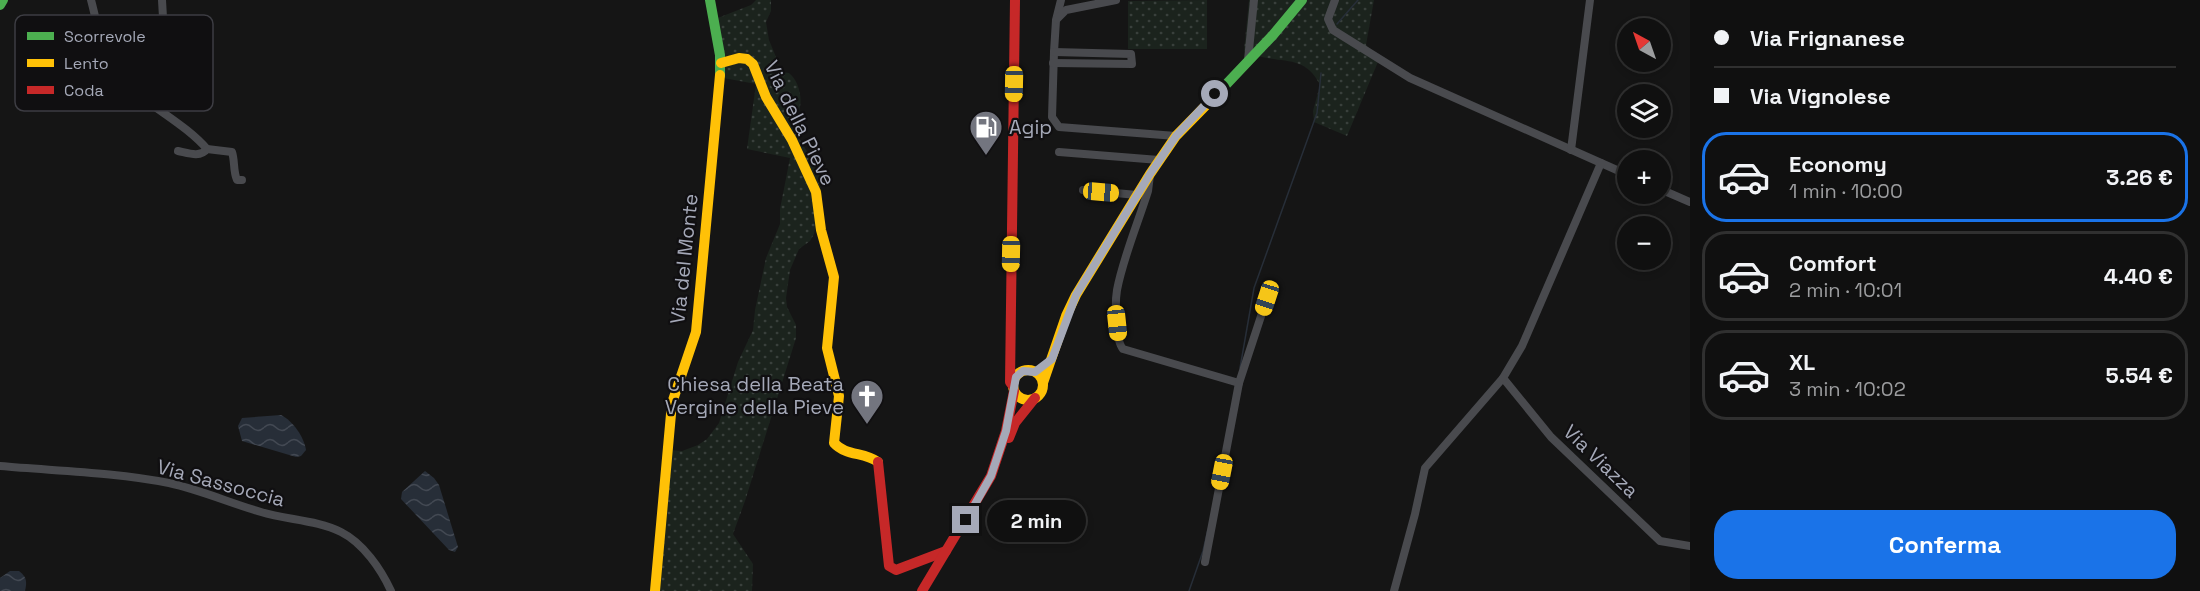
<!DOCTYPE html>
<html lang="it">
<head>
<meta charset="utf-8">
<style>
  body { margin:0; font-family:"Space Grotesk",sans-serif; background:#1e1e1e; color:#f1f3f6; height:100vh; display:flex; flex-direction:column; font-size:22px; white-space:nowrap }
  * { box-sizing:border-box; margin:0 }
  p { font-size:20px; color:#9c9d9f }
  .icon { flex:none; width:33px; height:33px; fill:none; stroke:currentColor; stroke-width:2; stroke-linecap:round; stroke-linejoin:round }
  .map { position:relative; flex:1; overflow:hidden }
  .drawer { display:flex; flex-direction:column; background:#101010; width:510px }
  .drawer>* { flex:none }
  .hud { display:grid; align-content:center; height:132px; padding:0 24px; background:#101010 }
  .needle { width:39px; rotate:320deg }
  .buttons { position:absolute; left:1617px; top:18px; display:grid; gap:12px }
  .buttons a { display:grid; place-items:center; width:54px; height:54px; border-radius:50%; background:#101010; box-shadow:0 3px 9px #0003,0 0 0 2px #303030; font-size:30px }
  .end { position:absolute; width:27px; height:27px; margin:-14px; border:8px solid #a5a9b8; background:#111; box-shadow:0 0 0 3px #111 }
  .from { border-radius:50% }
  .bubble { position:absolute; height:42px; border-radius:21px; background:#101010; box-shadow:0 3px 9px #0003,0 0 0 2px #303030; font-size:20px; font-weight:800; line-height:42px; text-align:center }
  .car { position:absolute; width:18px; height:36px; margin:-18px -9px; border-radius:8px; box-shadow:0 0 4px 2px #0007; background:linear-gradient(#f5c518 24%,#345 0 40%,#f5c518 0 76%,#345 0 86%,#f5c518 0) }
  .hud b { display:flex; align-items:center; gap:21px; height:57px; font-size:22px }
  .hud b+b { border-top:2px solid #303030 }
  .hud i { width:15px; height:15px; background:#f1f3f6 }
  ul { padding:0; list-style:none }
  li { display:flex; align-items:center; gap:18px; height:90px; margin:0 12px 9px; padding:0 12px; border:3px solid #303030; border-radius:24px }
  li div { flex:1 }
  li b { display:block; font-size:22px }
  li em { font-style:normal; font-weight:800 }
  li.selected { border-color:#1a73e8 }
  li>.icon { width:54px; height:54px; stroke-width:1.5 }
  .primary-button { display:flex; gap:12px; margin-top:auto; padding:12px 24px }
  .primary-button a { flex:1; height:69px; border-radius:24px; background:#1a73e8; color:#fff; font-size:24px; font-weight:800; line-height:69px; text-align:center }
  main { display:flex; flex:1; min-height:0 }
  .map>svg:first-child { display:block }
  .grass { fill:url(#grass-dots) }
  .water { fill:url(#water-waves) }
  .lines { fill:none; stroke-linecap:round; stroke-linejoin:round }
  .stream { stroke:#272e38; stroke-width:1.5 }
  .street { stroke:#494a4e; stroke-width:8 }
  .fast { stroke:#4caf50; stroke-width:10 }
  .slow { stroke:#ffc107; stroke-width:10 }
  .jam { stroke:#c62828; stroke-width:10 }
  .route { stroke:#a5a9b8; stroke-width:8 }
  .labels { text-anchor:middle; stroke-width:4.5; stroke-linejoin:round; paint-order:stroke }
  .street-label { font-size:20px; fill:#a5a9b8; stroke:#100f11 }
  .poi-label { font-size:20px; fill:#a5a9b8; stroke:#100f11; text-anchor:start }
  .key { fill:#100f11; stroke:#3d3d43; stroke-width:1.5 }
  .key-label { font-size:16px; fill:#a5a9b8 }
</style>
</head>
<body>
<main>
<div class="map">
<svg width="1690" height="591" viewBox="0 0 1690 591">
  <defs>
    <pattern id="grass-dots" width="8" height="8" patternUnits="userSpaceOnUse" patternTransform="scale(1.5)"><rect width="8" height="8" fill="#1b231d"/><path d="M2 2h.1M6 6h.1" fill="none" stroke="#39403c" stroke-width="1.8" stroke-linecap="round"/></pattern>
    <pattern id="water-waves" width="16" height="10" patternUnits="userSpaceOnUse" patternTransform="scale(1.5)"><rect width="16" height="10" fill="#272e38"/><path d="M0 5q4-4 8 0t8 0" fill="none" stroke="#434953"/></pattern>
  </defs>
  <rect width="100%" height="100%" fill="#151515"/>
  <g class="grass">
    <path d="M 756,0 L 771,0 L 771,11 L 766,22 L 769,40 L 776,57 L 773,68 L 777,71 L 789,73 C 799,81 803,98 799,111 C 797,118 793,122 794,130 L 820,173 L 820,185 L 822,196 L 814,234 L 810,241 L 799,249 L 790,270 L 786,298 L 787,307 L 796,325 L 796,338 L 745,501 L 733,534 L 753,564 L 752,591 L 654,591 L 670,450 L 682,451 L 698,445 L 707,439 L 719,423 L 738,362 L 753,330 L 755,310 L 766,258 L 780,224 L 780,209 L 790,158 L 747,149 L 756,84 L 718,77 L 710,21 L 751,5 Z"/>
    <polygon points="1207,0 1207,49 1128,49 1128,1"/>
    <path d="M 1249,0 L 1374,0 L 1366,45 L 1380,57 L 1347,136 L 1314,122 L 1313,111 L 1320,85 C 1306,57 1288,63 1262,57 C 1256,56 1249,53 1244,51 Z"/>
  </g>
  <g class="water">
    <path d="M 281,415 C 293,421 304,437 306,450 L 301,456 L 296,457 L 242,441 L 238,426 L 242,418 Z"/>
    <polygon points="425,471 434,478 439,485 458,547 455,552 449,550 401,499 402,492"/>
    <path d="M 10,571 L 19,571 C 27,577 27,582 25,591 L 0,591 L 0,578 Z"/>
  </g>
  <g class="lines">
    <g class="stream">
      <polyline points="1337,24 1358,0"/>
      <polyline points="1240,368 1254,288 1317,113 1321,73"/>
      <polyline points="1189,591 1203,551 1208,529"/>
    </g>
    <g class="street">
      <path d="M 91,0 C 97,22 101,51 115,70 C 139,103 181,119 207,149"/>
      <polyline points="162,0 164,35"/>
      <polyline points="1061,0 1056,20 1054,52 1052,117 1059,127 1176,136"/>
      <polyline points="1335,0 1328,19 1333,30 1410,78 1628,175"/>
      <polyline points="1057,19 1066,10 1116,0"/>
      <polyline points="1248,60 1254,0"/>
      <polyline points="1053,63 1132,64 1131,54 1054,52"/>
      <polyline points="1571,150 1590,0"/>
      <path d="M 178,151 C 188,153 200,158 207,149 L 232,152 C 235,161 233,171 237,180 L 242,180"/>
      <polyline points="1059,152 1159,160"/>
      <polyline points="1601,163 1522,346 1503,378 1551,437 1660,541 1690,546"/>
      <path d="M 1150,175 L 1148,191 C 1138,223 1123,258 1117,290 C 1115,302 1115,340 1123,349 L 1239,383"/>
      <polyline points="1660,189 1690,202"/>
      <polyline points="1083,190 1137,195"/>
      <path d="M 0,466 C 56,471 114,472 169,483 C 201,490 230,503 261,512 C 287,520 317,520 341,532 C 363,543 381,569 391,591"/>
      <polyline points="1205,562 1239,383 1267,298"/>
      <polyline points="1394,591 1415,514 1425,468 1503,378"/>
    </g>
    <g class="fast">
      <polyline points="710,0 720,55 720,75"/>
      <polyline points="0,5 3,0"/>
      <polyline points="1219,92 1273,35 1302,0"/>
    </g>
    <g class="slow">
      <path d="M 721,63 L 739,58 L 747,59 L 753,64 L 766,97 L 792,140 L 816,192 L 821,230 L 834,277 L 827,348 L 839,396 L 834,443 C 846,456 864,452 878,462"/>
      <circle cx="1028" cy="385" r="15"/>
      <polyline points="1043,383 1066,316 1076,295 1150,174 1176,136 1219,92"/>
      <polyline points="655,591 672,403 696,332 720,75"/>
    </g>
    <g class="jam">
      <polyline points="1013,386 1010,382 1015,0"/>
      <polyline points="1009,438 1015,423 1035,398"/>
      <polyline points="878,462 889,566 896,570 946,551"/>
      <polyline points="922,591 991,476 1006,431 1014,391"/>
    </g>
  </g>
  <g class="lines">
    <polyline class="route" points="966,520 991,476 1006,431 1016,377 1023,371 1035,372 1052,359 1076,295 1150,174 1176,136 1215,94"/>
  </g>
  <defs>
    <symbol id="fuel-pin" viewBox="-11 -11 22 30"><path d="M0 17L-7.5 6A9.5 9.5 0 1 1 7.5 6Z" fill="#73757f" stroke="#100f11"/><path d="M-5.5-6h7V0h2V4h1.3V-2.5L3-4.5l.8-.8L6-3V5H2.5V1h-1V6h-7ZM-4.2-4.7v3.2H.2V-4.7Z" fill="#fff"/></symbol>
    <symbol id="church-pin" viewBox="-11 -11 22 30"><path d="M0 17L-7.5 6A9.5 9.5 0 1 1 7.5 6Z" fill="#73757f" stroke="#100f11"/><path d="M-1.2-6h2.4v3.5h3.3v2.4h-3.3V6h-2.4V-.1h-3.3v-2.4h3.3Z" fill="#fff"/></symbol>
  </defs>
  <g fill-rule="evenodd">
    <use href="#fuel-pin" x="967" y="108" width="38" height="52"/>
    <use href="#church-pin" x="848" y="377" width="38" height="52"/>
  </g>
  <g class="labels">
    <g class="street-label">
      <text transform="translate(800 123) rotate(64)" y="7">Via della Pieve</text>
      <text transform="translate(684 259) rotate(-84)" y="7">Via del Monte</text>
      <text transform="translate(1601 461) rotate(44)" y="7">Via Viazza</text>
      <text transform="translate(221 483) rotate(15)" y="7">Via Sassoccia</text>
    </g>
    <g class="poi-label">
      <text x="1009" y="134">Agip</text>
      <text x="844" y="391" text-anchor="end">Chiesa della Beata<tspan x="844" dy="23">Vergine della Pieve</tspan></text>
    </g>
  </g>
  <rect x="15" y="15" width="198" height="96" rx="9" class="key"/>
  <rect x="27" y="32" width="27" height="8" fill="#4caf50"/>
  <rect x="27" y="59" width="27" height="8" fill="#ffc107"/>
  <rect x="27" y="86" width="27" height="8" fill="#c62828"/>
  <g class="key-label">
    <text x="64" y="42">Scorrevole</text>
    <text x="64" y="69">Lento</text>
    <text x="64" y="96">Coda</text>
  </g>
</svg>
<div class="buttons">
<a><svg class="needle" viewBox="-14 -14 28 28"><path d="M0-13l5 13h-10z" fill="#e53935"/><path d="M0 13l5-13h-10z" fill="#9c9d9f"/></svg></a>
<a><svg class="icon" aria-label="layers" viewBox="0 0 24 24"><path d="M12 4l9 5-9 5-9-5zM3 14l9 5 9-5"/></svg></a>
<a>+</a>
<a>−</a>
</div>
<i class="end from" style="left:1215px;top:94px"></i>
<i class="end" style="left:966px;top:520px"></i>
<div class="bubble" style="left:987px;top:500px;width:99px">2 min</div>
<i class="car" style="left:1014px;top:84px;rotate:181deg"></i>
<i class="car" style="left:1101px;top:192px;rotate:95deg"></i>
<i class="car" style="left:1011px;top:254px;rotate:181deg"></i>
<i class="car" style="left:1267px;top:298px;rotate:198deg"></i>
<i class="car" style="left:1117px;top:323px;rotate:174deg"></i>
<i class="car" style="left:1222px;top:472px;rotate:191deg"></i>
</div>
<section class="drawer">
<div class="hud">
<b><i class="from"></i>Via Frignanese</b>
<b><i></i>Via Vignolese</b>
</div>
<ul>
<li class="selected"><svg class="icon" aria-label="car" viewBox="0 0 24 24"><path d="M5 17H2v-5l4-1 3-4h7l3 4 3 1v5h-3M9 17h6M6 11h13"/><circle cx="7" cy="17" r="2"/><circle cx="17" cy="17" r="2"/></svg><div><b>Economy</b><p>1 min · 10:00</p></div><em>3.26 €</em></li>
<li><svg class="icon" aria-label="car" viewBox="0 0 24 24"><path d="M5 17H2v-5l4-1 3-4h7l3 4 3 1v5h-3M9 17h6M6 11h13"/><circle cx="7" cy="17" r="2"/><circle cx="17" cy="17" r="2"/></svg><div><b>Comfort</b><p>2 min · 10:01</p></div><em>4.40 €</em></li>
<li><svg class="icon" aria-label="car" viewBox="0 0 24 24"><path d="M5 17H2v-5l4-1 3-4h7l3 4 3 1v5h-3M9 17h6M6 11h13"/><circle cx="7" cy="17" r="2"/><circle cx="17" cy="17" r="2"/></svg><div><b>XL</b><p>3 min · 10:02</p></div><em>5.54 €</em></li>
</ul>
<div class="primary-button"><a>Conferma</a></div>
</section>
</main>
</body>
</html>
